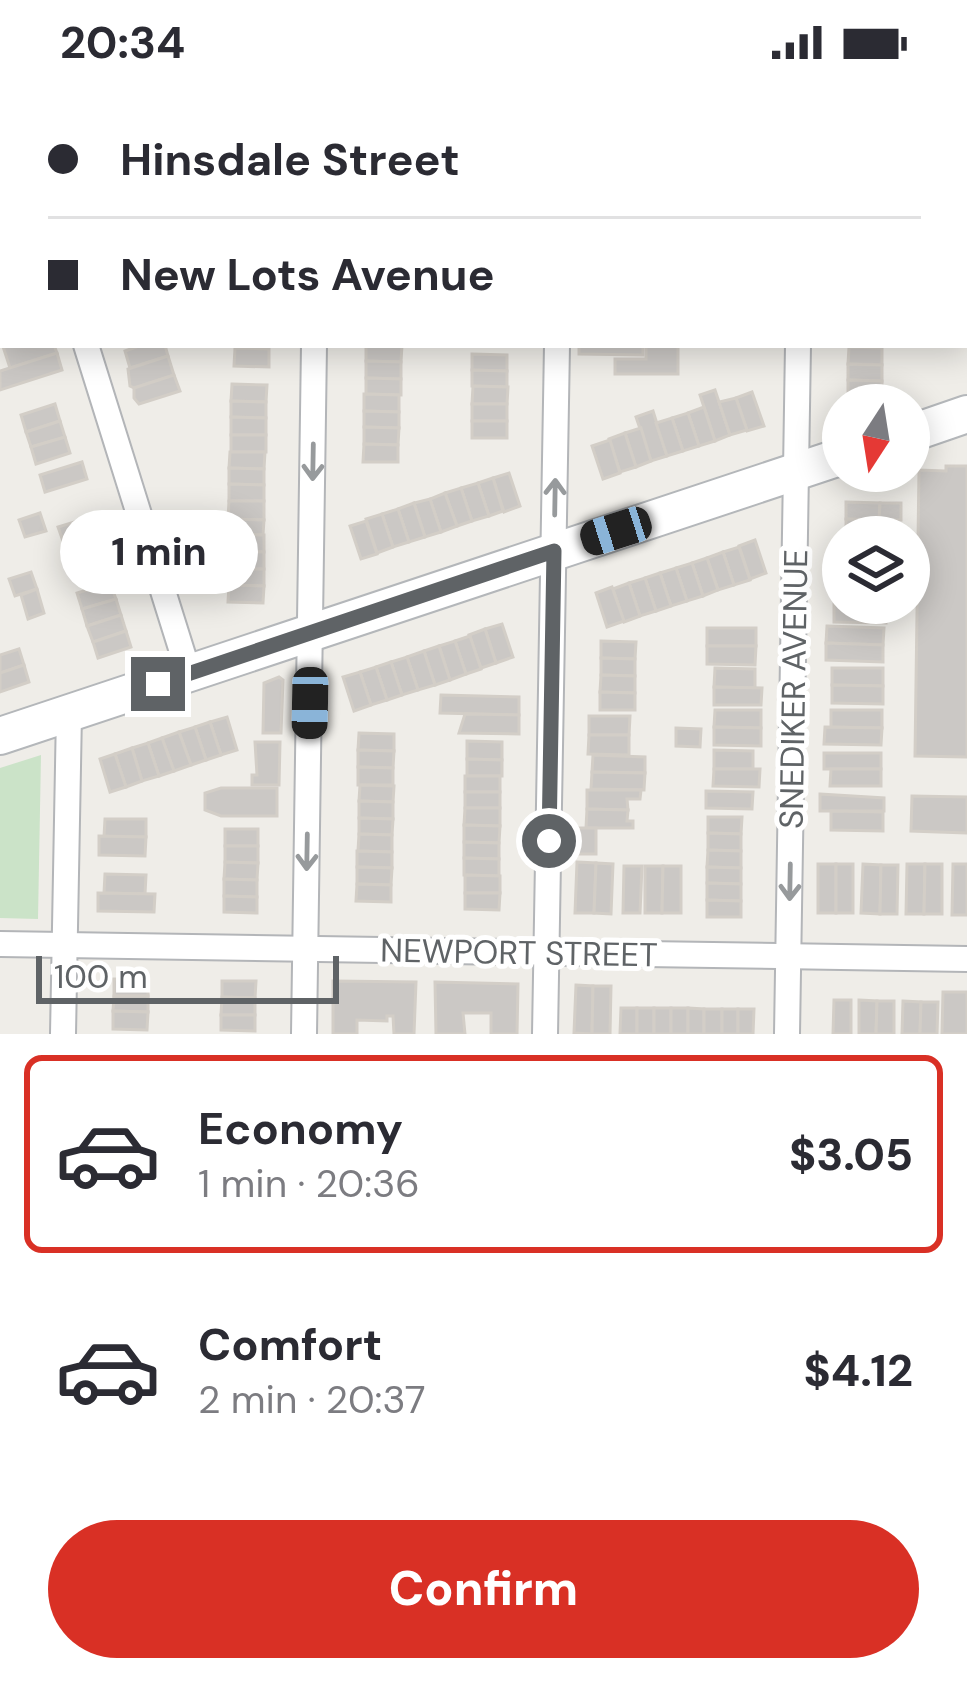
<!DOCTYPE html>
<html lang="en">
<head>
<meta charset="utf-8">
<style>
  body { margin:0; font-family:"DM Sans",sans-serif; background:#f2f2f3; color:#2b2b33; height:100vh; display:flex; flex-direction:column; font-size:45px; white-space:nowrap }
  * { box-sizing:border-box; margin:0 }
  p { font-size:39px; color:#7c7c81 }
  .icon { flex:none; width:66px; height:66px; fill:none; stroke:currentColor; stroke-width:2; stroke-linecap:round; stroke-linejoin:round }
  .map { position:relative; height:950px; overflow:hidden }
  .details { display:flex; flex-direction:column; background:#fff; flex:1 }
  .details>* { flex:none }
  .top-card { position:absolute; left:0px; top:0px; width:969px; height:264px; box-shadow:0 6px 30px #0003; display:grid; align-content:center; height:264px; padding:0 48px; background:#fff }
  .needle { width:78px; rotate:192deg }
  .buttons { position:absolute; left:822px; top:300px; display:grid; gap:24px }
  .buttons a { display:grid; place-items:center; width:108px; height:108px; border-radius:50%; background:#fff; box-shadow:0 6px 30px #0003; font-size:60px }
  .scale { position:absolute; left:36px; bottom:30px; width:303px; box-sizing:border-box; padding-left:12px; border:6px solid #5f6366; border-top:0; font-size:33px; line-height:42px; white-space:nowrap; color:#5f6366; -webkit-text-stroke:9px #fff; paint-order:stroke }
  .end { position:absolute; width:54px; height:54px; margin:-27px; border:15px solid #5f6366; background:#fff; box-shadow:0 0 0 6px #fff }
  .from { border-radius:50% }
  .bubble { position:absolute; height:84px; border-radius:42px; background:#fff; box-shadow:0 6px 30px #0003; font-size:39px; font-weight:800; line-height:84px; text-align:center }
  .car { position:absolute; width:36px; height:72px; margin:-36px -18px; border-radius:15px; box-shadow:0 0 9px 3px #0007; background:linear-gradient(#222 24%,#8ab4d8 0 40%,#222 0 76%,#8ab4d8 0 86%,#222 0) }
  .top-card b { display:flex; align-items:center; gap:42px; height:114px; font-size:45px }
  .top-card b+b { border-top:3px solid #e1e1e2 }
  .top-card i { width:30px; height:30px; background:#2b2b33 }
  ul { padding:21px 0 0; list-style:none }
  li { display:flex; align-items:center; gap:36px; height:198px; margin:0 24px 18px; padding:0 24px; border:6px solid transparent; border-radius:18px }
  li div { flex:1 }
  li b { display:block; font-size:45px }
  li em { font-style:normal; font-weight:800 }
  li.current { border-color:#d93025 }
  li>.icon { width:108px; height:108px; stroke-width:1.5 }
  .button { display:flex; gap:24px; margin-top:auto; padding:24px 48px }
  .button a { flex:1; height:138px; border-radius:72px; background:#d93025; color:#fff; font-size:48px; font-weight:800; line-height:138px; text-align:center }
  .status { display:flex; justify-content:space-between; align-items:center; height:84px; padding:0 60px; background:#fff; direction:ltr }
  .status svg { height:33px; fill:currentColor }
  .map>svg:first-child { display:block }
  .green { fill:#cbe3c8 }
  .building { fill:#cbc8c5; stroke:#d3cec7; stroke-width:3 }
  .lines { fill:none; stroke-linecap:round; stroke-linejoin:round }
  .street-casing { stroke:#b3b5b8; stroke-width:28 }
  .secondary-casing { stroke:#b4b7ba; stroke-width:40 }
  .street { stroke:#fff; stroke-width:24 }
  .secondary { stroke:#fff; stroke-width:36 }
  .oneway { stroke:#979a9c }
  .route { stroke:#5f6366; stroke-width:15 }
  .labels { text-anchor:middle; stroke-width:10; stroke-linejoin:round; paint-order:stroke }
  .street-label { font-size:33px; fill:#5f6366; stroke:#fff }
</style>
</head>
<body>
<div class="status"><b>20:34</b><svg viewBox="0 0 49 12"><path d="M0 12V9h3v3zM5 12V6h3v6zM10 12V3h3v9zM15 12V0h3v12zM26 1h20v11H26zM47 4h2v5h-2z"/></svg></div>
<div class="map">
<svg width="967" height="950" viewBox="0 0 967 950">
  <rect width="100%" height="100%" fill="#efede8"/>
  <polygon class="green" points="41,671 38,835 0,834 0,684"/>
  <g class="building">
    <polygon points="3,128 3,261 54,261 57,269 10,284 0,253"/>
    <polygon points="142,261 165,261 168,272 130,284 125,267"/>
    <polygon points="366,261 402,261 401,278 366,277"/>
    <polygon points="579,261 643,261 643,271 579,270"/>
    <polygon points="646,261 678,261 678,290 615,290 615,275 646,275"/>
    <polygon points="849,263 882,264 882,281 848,280"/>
    <polygon points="235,264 269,265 269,283 234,282"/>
    <polygon points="57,269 62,286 0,306 0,287"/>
    <polygon points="472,270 507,271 507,287 472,286"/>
    <polygon points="168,272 174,291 134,304 130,302 128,285"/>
    <polygon points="366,277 401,278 401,295 366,294"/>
    <polygon points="848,280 882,281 882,297 848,296"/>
    <polygon points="472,286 507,287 507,303 472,302"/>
    <polygon points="174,291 180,307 139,320 134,314 134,304"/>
    <polygon points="366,294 401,295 401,311 366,310"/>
    <polygon points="848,296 882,297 882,313 848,313"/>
    <polygon points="232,300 267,301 266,318 231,317"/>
    <polygon points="473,302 508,303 507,320 472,320"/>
    <polygon points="715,306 730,351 715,357 700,311"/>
    <polygon points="752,308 764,342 747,347 736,314"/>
    <polygon points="364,310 399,311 399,328 364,327"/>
    <polygon points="736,314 747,346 730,351 719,318"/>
    <polygon points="231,317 266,318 266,334 231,333"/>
    <polygon points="55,320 60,337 26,348 21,331"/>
    <rect x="472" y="320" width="35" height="17"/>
    <polygon points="704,323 715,357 699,362 688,329"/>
    <polygon points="364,327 399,328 399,344 364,343"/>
    <polygon points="653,327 667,372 651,377 636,333"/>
    <polygon points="688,329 699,362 683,367 672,334"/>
    <polygon points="231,333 266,334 266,351 231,351"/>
    <polygon points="672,334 683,367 667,372 656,339"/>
    <polygon points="60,337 65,353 31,363 26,348"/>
    <rect x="472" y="337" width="35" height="17"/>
    <polygon points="364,343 399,344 398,361 364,360"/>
    <polygon points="641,344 651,377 636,383 625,349"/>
    <polygon points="625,349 636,383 620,388 609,355"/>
    <rect x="231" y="351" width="35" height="17"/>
    <polygon points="65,353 70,369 36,380 31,363"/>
    <polygon points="610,356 620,389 603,395 592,362"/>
    <polygon points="364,360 398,361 398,378 363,378"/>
    <polygon points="230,368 265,368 264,385 229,384"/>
    <polygon points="82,378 87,395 45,408 40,391"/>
    <polygon points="946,382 967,382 967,673 915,672 919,386 946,387"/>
    <polygon points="229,384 264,385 264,401 229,400"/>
    <polygon points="509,389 520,422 504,428 493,394"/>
    <polygon points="493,394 503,427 489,432 478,399"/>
    <polygon points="478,399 489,432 472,437 461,404"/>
    <polygon points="229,400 264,401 264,417 229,417"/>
    <polygon points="461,404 472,437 457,442 445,409"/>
    <polygon points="445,409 457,442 441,448 430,415"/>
    <polygon points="430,415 441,448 425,453 414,419"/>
    <polygon points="229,417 264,417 264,436 228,435"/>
    <polygon points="846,418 880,419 879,436 846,435"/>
    <polygon points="414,419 425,453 409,458 398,425"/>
    <polygon points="880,419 901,419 901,436 879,436"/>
    <polygon points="398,425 409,458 393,463 382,430"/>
    <polygon points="40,429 46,447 25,453 19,436"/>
    <polygon points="382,430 393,463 377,469 366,435"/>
    <polygon points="98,431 103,449 64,460 58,443"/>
    <polygon points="228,435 264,436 263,451 228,450"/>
    <polygon points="846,435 879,436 879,452 846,452"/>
    <polygon points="366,437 377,470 361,475 350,442"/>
    <polygon points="103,449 110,459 108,466 69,478 64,460"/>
    <polygon points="229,450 264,451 264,468 229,467"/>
    <polygon points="755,456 766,489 750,495 739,462"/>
    <polygon points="739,463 750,496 734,501 723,468"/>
    <polygon points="108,466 115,477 114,484 75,496 69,478"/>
    <polygon points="229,467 264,468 264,485 229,485"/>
    <polygon points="723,468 734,501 718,506 707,474"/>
    <polygon points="707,474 718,506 703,512 692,479"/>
    <polygon points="692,479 703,512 687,517 676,484"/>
    <polygon points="676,484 687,517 671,522 660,489"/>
    <polygon points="229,485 264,485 264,502 229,501"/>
    <polygon points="31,488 37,505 15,512 9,495"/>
    <polygon points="660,489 671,522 656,527 645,494"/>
    <polygon points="645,494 656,527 640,532 629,499"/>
    <polygon points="110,499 116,515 82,525 77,509"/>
    <polygon points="629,499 640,532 624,538 613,505"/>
    <polygon points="229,501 264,502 263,519 228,518"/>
    <polygon points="612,503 624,537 607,543 596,509"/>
    <polygon points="37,505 44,529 28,535 21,511"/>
    <polygon points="116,515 121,531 87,542 82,525"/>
    <polygon points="834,520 886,521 886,539 834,538"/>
    <polygon points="121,531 126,547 93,558 87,542"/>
    <polygon points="502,540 513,573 496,579 485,545"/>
    <polygon points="827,542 884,544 883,561 826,559"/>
    <rect x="707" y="544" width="49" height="18"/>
    <polygon points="485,545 496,579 481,584 469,551"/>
    <polygon points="126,547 131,563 98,574 93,558"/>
    <polygon points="470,552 481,585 466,590 455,557"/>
    <polygon points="455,557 466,590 450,596 439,562"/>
    <polygon points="601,557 636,558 635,575 601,574"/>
    <polygon points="826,559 883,561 883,578 826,576"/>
    <polygon points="439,562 450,596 435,601 424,567"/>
    <polygon points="707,562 756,562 755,581 707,580"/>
    <polygon points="19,565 24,581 0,589 0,571"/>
    <polygon points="424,567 435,601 418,606 407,573"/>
    <polygon points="407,573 418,606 402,611 391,578"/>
    <polygon points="601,574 635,575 635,592 601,591"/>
    <polygon points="391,578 402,611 387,616 376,583"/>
    <polygon points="24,581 29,598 0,608 0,589"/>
    <polygon points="376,583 387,616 371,621 360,588"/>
    <polygon points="715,584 755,585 755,604 714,603"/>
    <polygon points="832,584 883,584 883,602 832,601"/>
    <polygon points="360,588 371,621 354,627 343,593"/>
    <polygon points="601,591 635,592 635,609 600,608"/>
    <polygon points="279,593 283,596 281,649 263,649 264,599"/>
    <polygon points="832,601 883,602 883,620 832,619"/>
    <polygon points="714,603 762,604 761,621 714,621"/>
    <polygon points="600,608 635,609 635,626 600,626"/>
    <polygon points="441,611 519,613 519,631 440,629"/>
    <polygon points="715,626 761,626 761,644 714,643"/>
    <polygon points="831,626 882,626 882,644 831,643"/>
    <polygon points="465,630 519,631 519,650 459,649"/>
    <polygon points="589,632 630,632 629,651 589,651"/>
    <polygon points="227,633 237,666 221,671 210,638"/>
    <polygon points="210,638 221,671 206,676 195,643"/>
    <polygon points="195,643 206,676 191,681 179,648"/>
    <polygon points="714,643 761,644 761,662 714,661"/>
    <polygon points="825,643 882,644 881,661 824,660"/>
    <polygon points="676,644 701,645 700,663 676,662"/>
    <polygon points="179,648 191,681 174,687 162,654"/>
    <polygon points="359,649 394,650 394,667 358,666"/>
    <polygon points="589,651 629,651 629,671 588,670"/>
    <polygon points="162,654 174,687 159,692 148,659"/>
    <polygon points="467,657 502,658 502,676 467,675"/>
    <polygon points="255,658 280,658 279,701 252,701 252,691 257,691"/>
    <polygon points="148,659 159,692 142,697 132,664"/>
    <polygon points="132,664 142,697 126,703 115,670"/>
    <polygon points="358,666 394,667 393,684 358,683"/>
    <polygon points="714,666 753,667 753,685 714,685"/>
    <rect x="824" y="669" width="57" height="16"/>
    <polygon points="115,670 126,703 110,708 100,675"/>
    <polygon points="593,671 645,673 645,689 592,688"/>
    <polygon points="467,675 502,676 502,692 467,692"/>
    <polygon points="358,683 393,684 393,701 358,701"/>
    <polygon points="714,685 760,685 759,703 713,702"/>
    <polygon points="831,685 881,685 881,702 830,702"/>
    <polygon points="592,688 645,689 644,706 591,705"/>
    <rect x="465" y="692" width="35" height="16"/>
    <polygon points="360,701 394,702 393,718 359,717"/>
    <polygon points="221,704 277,704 277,732 221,732 205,726 205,709"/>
    <polygon points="587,706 641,706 640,715 627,715 628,726 587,725"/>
    <polygon points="706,707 753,708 752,725 706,724"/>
    <rect x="465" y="708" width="35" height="16"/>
    <polygon points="820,710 884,714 884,727 820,727"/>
    <polygon points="912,712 967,713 967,749 911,747"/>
    <polygon points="359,717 393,718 393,735 359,734"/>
    <polygon points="465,724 500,724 500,742 464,741"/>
    <polygon points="587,725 628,726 627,737 633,737 633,744 586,744"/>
    <polygon points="831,727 883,728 883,747 831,746"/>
    <polygon points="708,733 742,733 741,750 708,749"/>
    <polygon points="359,734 393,735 392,751 359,750"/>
    <polygon points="105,735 146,735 146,753 104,753"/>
    <polygon points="464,741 500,742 499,759 464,758"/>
    <polygon points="577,744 596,744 596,770 578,770"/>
    <rect x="225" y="745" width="33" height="17"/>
    <polygon points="708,749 741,750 741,767 708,766"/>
    <polygon points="359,750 392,751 392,768 358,767"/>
    <polygon points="99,752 146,753 145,772 99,771"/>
    <polygon points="464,758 499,759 499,775 464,774"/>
    <polygon points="225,762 258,762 258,779 225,778"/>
    <polygon points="708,766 741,767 741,784 707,783"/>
    <polygon points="357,767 392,768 392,784 357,783"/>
    <polygon points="464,774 499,775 499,792 464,791"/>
    <polygon points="225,778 258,779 257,796 224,795"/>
    <polygon points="577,778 596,779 594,829 575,829"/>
    <polygon points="596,779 613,780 611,830 594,829"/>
    <rect x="818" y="780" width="18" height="49"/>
    <rect x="836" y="780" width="17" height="49"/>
    <polygon points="863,780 881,781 880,830 861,829"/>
    <polygon points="907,780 925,780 924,830 906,830"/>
    <polygon points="925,780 942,780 942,830 924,830"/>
    <polygon points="953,780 967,780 967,831 952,831"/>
    <polygon points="881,781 898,781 897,830 880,830"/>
    <polygon points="624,782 642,782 640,829 623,829"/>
    <polygon points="645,782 663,782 662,829 645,829"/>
    <polygon points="663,782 681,782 681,829 662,829"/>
    <polygon points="357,783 392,784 391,801 357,800"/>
    <polygon points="707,783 741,784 741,800 707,799"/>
    <polygon points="105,790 146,791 145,810 104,809"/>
    <polygon points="465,791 500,792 500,809 465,809"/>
    <polygon points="224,795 257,796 257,813 224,812"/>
    <polygon points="707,799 741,800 741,817 707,816"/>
    <polygon points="357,800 391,801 391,818 356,817"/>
    <polygon points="98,809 155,810 154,828 98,827"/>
    <polygon points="465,809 500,809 499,826 465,825"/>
    <polygon points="224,812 257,813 257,829 224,828"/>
    <polygon points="707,816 741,817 741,833 707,833"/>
    <polygon points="114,895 148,896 148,912 114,912"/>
    <polygon points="222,897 256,897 255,914 222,913"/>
    <polygon points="333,897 416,898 414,950 394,950 393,932 387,932 387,937 357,936 357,950 333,950"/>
    <polygon points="435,898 518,900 517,950 491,950 491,929 463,929 465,950 436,950"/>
    <polygon points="576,901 593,902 592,950 574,949"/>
    <polygon points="593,902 611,902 610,950 592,950"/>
    <polygon points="943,908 967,908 967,950 942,950"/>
    <polygon points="114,912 148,912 148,928 113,927"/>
    <polygon points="222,913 255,914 255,931 221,931"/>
    <polygon points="834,916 851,916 851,950 833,950"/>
    <polygon points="859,916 877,917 876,950 859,950"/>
    <polygon points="877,917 894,917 894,950 876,950"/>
    <polygon points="903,917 921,918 920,950 902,950"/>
    <polygon points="921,918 938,918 937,950 920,950"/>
    <polygon points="621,924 637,924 637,950 620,950"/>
    <rect x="637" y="924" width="17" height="26"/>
    <rect x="654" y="924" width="17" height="26"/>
    <rect x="671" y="924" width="17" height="26"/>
    <polygon points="688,924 704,925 704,950 688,950"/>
    <rect x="704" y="925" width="18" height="25"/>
    <rect x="722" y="925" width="16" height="25"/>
    <polygon points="738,925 754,925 753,950 738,950"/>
    <polygon points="113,927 148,928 147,946 113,945"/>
    <polygon points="221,931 255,931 255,947 221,946"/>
  </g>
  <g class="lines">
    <defs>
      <g id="street">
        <polyline points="4,0 5,3"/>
        <polyline points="260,0 261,3"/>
        <polyline points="320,3 320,0"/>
        <polyline points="561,3 561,0"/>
        <polyline points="803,3 803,0"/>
        <polyline points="86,261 189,590"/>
        <polyline points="0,860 967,875"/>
        <polyline points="63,950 69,629"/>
        <polyline points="304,950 314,261"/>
        <polyline points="545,950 557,261"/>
        <polyline points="787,950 798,261"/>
      </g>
      <g id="secondary">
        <polyline points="909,350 967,330"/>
        <polyline points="0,652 843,372"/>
      </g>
    </defs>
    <use href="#street" class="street-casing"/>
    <use href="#secondary" class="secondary-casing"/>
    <use href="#street" class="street"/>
    <use href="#secondary" class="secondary"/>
  </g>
  <defs><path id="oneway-shaft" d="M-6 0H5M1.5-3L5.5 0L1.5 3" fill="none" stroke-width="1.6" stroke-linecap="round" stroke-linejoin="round" transform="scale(3)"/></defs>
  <g class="oneway">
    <use href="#oneway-shaft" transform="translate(313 378) rotate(91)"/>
    <use href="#oneway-shaft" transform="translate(555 413) rotate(-89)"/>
    <use href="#oneway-shaft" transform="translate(307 768) rotate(91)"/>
    <use href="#oneway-shaft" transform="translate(790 798) rotate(91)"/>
  </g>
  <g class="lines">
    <polyline class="route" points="158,600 554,467 549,757"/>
  </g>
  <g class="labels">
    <g class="street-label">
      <text transform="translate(793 605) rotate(-89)" y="12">SNEDIKER AVENUE</text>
      <text transform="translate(519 868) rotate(1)" y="12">NEWPORT STREET</text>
    </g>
  </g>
</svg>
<div class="buttons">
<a><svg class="needle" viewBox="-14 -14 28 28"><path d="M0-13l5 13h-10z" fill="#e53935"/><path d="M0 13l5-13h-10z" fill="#7c7c81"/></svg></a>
<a><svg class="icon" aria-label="layers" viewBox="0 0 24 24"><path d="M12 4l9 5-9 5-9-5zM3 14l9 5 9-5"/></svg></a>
</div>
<div class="scale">100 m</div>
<i class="end from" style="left:549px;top:757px"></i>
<i class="end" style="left:158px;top:600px"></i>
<div class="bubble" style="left:60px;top:426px;width:198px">1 min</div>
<i class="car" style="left:616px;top:447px;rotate:252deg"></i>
<i class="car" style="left:310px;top:619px;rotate:181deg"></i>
<div class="top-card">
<b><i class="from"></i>Hinsdale Street</b>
<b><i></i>New Lots Avenue</b>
</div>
</div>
<section class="details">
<ul>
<li class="current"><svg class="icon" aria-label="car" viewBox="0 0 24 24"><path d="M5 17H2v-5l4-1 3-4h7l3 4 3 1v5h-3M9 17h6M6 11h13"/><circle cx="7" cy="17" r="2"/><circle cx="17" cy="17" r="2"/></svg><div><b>Economy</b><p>1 min · 20:36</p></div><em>$3.05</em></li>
<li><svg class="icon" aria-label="car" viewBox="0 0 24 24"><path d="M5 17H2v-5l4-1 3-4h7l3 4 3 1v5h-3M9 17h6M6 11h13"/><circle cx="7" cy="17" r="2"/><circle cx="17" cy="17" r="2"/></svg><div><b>Comfort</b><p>2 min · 20:37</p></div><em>$4.12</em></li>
</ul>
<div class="button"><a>Confirm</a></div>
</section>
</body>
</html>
